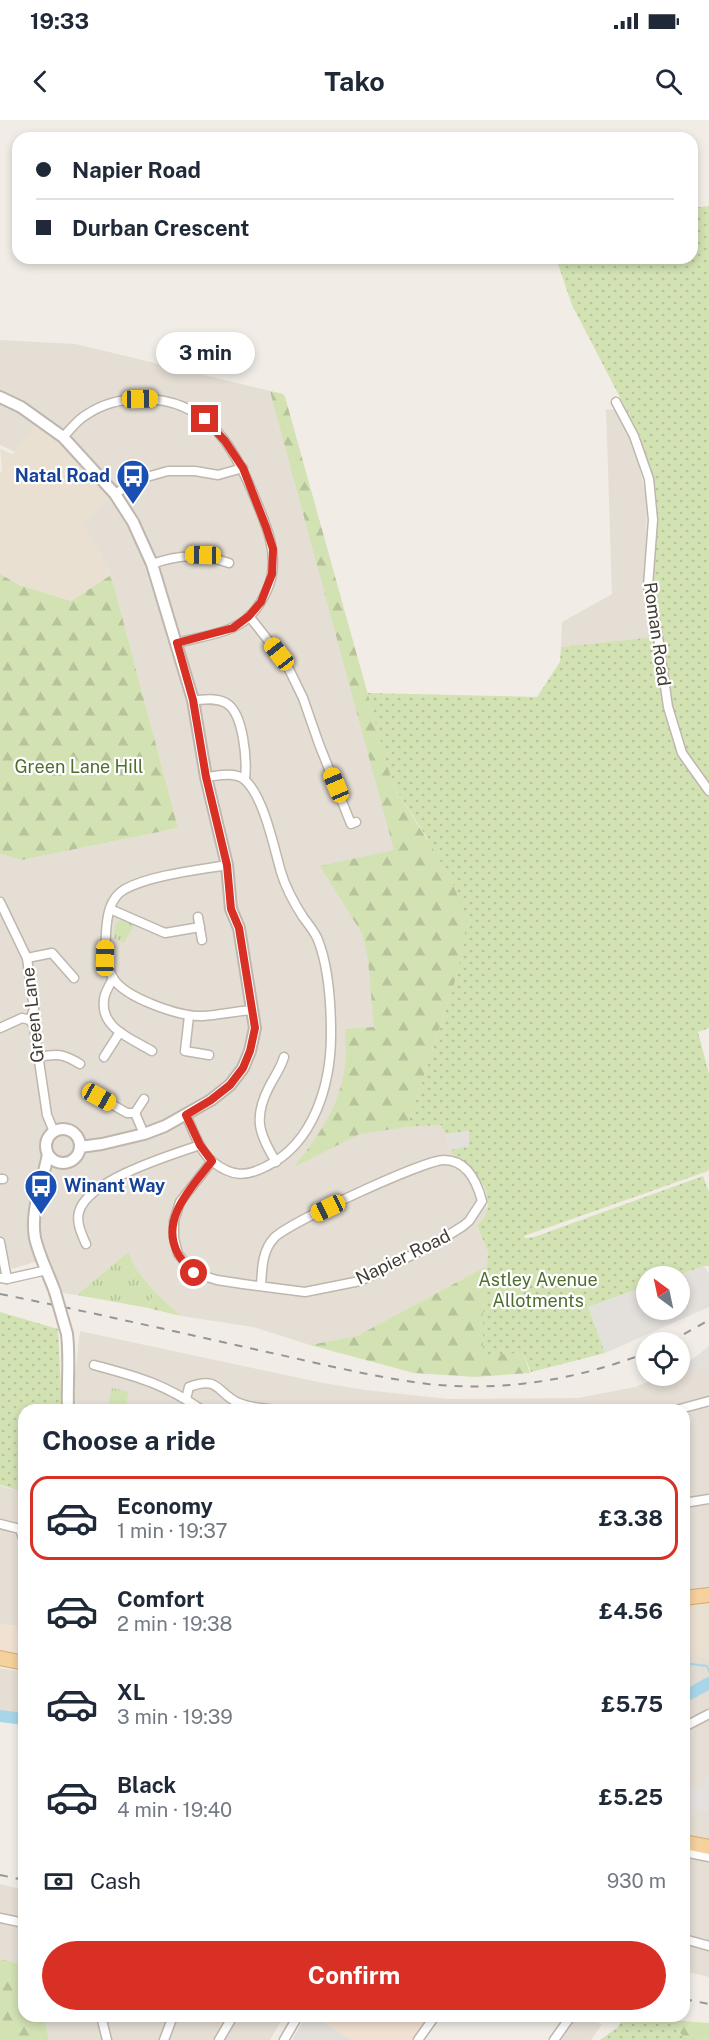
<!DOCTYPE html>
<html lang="en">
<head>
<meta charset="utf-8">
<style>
  body { margin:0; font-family:"Public Sans",sans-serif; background:#f2f2f3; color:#1f2937; height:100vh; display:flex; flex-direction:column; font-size:22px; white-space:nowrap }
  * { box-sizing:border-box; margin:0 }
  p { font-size:20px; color:#747a83 }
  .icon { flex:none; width:33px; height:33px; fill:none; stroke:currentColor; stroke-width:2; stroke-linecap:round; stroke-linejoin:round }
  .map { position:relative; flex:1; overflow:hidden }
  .sheet { position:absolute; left:18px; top:1284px; width:672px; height:618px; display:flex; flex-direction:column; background:#fff; border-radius:18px; box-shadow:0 3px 9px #0003 }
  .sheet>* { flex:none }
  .guide { position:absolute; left:12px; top:12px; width:686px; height:132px; border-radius:18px; box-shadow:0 3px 9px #0003; display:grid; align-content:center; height:132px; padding:0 24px; background:#fff }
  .needle { width:39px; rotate:327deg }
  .controls { position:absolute; left:636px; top:1146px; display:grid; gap:12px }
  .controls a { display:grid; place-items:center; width:54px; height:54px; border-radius:50%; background:#fff; box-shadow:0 3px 9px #0003; font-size:30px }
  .end { position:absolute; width:27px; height:27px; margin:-14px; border:8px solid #d93025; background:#fff; box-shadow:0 0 0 3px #fff }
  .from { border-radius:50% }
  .bubble { position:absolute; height:42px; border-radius:21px; background:#fff; box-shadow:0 3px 9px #0003; font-size:20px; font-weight:700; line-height:42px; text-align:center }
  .car { position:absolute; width:18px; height:36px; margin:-18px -9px; border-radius:8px; box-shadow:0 0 4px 2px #0007; background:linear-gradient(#f5c518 24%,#345 0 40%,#f5c518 0 76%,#345 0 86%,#f5c518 0) }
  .guide b { display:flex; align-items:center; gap:21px; height:57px; font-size:22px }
  .guide b+b { border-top:2px solid #e0e1e3 }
  .guide i { width:15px; height:15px; background:#1f2937 }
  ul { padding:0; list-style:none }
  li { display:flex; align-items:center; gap:18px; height:84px; margin:0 12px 9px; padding:0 12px; border:3px solid transparent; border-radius:18px }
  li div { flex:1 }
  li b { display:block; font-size:22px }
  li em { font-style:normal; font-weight:700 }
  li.active { border-color:#d93025 }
  li>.icon { width:54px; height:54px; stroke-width:1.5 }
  h2 { padding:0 24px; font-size:27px; line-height:72px }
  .pay { display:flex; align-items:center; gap:15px; height:66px; padding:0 24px; font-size:22px }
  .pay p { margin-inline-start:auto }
  .primary-button { display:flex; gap:12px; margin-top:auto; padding:12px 24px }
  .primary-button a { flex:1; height:69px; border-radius:36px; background:#d93025; color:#fff; font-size:24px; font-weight:700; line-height:69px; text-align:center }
  .status { display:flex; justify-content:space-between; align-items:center; height:42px; padding:0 30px; background:#fff; direction:ltr }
  .status svg { height:16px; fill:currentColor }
  header { display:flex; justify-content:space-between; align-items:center; height:78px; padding:0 24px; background:#fff; font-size:27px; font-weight:700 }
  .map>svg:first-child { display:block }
  .residential { fill:#e5ded5 }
  .commercial { fill:#f1e1d3 }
  .industrial { fill:#e3dfdb }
  .education { fill:#e9e0d1 }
  .grass { fill:url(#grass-dots) }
  .forest { fill:url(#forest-firs) }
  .park { fill:url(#park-tufts) }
  .parking { fill:#e3e0de }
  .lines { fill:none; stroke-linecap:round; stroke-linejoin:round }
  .stream { stroke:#a8d6e8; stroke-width:2 }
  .river { stroke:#a8d6e8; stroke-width:12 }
  .minor-casing { stroke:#bfb6ad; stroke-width:11 }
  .tertiary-casing { stroke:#bfb6ad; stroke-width:14 }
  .primary-casing { stroke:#d7ab6f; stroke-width:16 }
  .minor { stroke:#fff; stroke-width:8 }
  .tertiary { stroke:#fff; stroke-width:10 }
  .primary { stroke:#f4d19d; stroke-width:14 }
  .rail { stroke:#959595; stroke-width:2; stroke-dasharray:8 8; stroke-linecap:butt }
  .tertiary-bridge-casing { stroke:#bfb6ad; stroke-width:14; stroke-linecap:butt }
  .tertiary-bridge { stroke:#fff; stroke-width:10 }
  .route { stroke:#d93025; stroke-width:8 }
  .labels { text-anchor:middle; stroke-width:4.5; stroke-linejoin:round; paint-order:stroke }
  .transit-label { font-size:18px; font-weight:bold; fill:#164399; stroke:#fff; text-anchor:end }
  .street-label { font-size:18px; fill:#433d36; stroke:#fff }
  .park-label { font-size:18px; fill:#4f6f30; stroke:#fff }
</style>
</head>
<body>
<div class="status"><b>19:33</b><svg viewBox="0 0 49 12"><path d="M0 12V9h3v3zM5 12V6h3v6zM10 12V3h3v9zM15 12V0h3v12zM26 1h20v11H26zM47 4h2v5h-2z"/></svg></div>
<header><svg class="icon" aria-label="back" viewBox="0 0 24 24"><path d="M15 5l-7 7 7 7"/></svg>Tako<svg class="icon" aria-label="search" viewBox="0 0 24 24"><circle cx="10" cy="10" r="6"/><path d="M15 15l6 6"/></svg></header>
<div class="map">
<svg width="709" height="1920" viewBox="0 0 709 1920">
  <defs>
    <pattern id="grass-dots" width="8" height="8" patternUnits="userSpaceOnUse" patternTransform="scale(1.5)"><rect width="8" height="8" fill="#d2e2b3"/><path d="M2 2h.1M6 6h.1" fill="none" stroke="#b6c39b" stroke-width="1.8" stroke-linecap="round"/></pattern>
    <pattern id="forest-firs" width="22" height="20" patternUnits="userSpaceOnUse" patternTransform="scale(1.5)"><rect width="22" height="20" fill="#d2e2b3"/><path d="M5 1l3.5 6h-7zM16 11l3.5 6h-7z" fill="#b6c39b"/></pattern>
    <pattern id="park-tufts" width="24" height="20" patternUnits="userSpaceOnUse" patternTransform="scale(1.5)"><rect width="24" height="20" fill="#d2e2b3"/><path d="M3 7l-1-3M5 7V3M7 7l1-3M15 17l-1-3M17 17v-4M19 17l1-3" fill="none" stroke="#b6c39b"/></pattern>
  </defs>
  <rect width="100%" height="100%" fill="#f1ede6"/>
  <g class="residential">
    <polygon points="0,220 76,224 283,274 285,277 393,665 407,1007 442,1005 451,1033 467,1043 482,1061 487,1092 477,1107 488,1132 487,1146 357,1216 310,1225 253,1207 181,1196 154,1171 136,1149 128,1132 77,1175 63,1173 48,1138 12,1149 5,1131 0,1131 0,734 22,740 178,708 111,455 83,403 35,305 15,332 0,325"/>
    <polygon points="606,289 616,290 632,317 647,379 645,469 653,517 561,527 562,502 612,474"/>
    <polygon points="80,1211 323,1263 365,1270 450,1279 578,1278 635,1267 663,1256 680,1256 680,1249 682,1254 709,1246 709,1857 684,1851 684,1290 74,1290 73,1273"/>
    <polygon points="0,1366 24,1372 24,1507 0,1504"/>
    <polygon points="0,1548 24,1552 24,1594 0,1593"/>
    <polygon points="0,1764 24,1770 24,1845 0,1839"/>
    <polygon points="44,1896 284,1896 270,1920 49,1920"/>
    <polygon points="575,1896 602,1904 591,1920 558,1920"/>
  </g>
  <g class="commercial">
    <polygon points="0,1504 24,1507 24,1535 0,1530"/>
    <polygon points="312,1896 428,1896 412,1920 353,1920"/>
  </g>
  <g class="industrial">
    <polygon points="469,1011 469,1026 450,1030 445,1014"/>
    <polygon points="704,1146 709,1154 709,1187 605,1233 588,1187 646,1166 646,1190 680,1190 680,1156 675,1156"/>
    <polygon points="709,1226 709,1246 682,1254 680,1249"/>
    <polygon points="306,1896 312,1896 353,1920 292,1920"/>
  </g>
  <g class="education">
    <polygon points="35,304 69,333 108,378 83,403 111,455 71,481 19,465 0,454 0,353 2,350 0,329 12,334 15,332"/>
    <polygon points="709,1481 709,1539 684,1532 684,1484"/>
  </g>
  <g class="grass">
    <polygon points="709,86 709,670 682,626 672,585 652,467 654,368 640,316 572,185 556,138 692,138 692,88"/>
    <path d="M 653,517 L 662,579 L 681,637 L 709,673 L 709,908 L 698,912 L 709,954 L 709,1049 L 708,1051 L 524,1116 L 525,1118 L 534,1117 L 703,1056 L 709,1072 L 709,1146 L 704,1146 L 675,1156 L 646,1156 L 646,1166 L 588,1187 L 605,1233 L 531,1252 L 523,1233 L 483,1236 L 483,1193 L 488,1132 L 477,1106 C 480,1102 486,1096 487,1090 C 491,1064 471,1046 451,1033 L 450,1030 L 469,1026 L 469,1011 L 445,1014 L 441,1005 L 407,1007 L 458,852 L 427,718 L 393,665 L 367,573 L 537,577 L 560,542 L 561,527 Z"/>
    <polygon points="0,1192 58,1209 62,1290 24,1290 24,1372 0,1365"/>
    <polygon points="625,1896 654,1896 668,1900 683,1916 709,1920 600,1920 617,1908"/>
  </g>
  <g class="forest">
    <path d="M 270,271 L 283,274 L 285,277 L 393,665 L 451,758 L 467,802 L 458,852 L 407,1007 L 360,1014 L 294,1047 C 319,1015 339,988 345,947 C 347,935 345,921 345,909 L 374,907 L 368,840 L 363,815 L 320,746 L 394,730 Z"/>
    <polygon points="0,454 19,465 71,481 111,455 178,708 22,740 0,734"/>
    <polygon points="487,1146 483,1193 483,1235 523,1233 530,1253 475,1257 414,1253 310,1225 357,1216"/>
    <polygon points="154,1171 181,1196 148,1188"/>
    <polygon points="0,1839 24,1845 24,1896 44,1896 49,1920 0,1920"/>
    <polygon points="668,1900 709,1903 709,1920 683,1916"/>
  </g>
  <g class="park">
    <path d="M 122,800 L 135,803 L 124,823 L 114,818 C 114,809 113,803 122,800 Z"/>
    <polygon points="128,1132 136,1149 154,1171 148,1188 77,1175"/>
    <polygon points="112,1268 129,1272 124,1290 107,1290"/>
  </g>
  <polygon class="parking" points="709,1656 709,1692 689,1689 690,1670 705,1663 703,1659"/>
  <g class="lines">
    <polyline class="stream" points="684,1543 707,1546 709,1551"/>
    <g class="river">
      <polyline points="684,1577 709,1563"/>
      <polyline points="0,1596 24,1599"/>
    </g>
    <defs>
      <g id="minor">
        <polyline points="616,282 634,316 649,359 653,400 648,466 658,517 668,587 682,633 709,671"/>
        <path d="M 63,317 C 70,310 77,300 86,295 C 102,284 122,279 141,279 C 208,278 235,328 257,383 C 266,405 276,428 272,453 C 270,468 260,486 249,497 C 231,514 201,516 177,523"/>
        <polyline points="115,374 136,360 168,351 195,351 218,355 243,348"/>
        <path d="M 152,444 C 180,434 202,434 229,443"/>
        <polyline points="249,496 286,543 303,578 319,624 351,704 356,702"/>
        <path d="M 193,580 C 203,580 216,577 226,583 C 244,593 247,641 245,659"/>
        <path d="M 227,745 C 198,750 151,755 125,769 C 109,778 107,797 106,813 C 105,829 105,844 113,858 C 125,878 180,897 203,896 C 219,895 236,891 253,890"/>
        <polyline points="0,782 27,838 34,889 30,900"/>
        <polyline points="110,789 165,813 200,807"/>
        <polyline points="198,797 202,820"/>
        <polyline points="27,838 52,833 74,858"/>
        <path d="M 113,858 C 110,865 104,873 104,880 C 100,908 132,919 152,931"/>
        <polyline points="189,896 185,931 209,935"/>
        <polyline points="30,900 34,907 47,995 54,1012"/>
        <polyline points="0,908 22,898 30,900"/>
        <path d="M 37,937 C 57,934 62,933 80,944"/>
        <polyline points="104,937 120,912"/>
        <polyline points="99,977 127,993 135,993 144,1014"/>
        <polyline points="135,993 144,979"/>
        <path d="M 186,995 C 193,1010 200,1032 213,1042 C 232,1057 246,1057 267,1046 C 314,1023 331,964 331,914 C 331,884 329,848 318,820 C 315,812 308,804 303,797 C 294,783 286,769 281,752 C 274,728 264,677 245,660 C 235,651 217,656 206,657"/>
        <path d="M 212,1041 L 180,1082 L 174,1101 L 174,1118 L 178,1134 L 194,1153 L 217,1160 L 243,1164 L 305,1172 L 360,1161 L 436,1123 L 463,1106 L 469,1101 L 482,1081 C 477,1062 467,1040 444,1040 C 424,1040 288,1103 274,1118 C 262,1131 262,1149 261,1166"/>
        <path d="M 276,1042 C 259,1014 253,998 269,967 C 275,955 280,950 284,937"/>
        <polyline points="0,1059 3,1059"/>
        <polyline points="0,1122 7,1159"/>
        <path d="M 86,1124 C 82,1115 76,1103 79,1092 C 87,1060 171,1035 200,1025"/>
        <polyline points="0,1158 7,1159 47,1150"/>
        <path d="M 94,1245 C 138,1257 163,1263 202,1290"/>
        <path d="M 186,1279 L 189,1267 C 220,1255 217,1274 239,1283 C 250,1288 264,1288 276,1290"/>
        <polyline points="676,1290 709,1281"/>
        <polyline points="684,1383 709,1379"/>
        <polyline points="0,1404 24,1410"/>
        <polyline points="20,1409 24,1421"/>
        <polyline points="684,1607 709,1594"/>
        <polyline points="684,1732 709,1737"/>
        <polyline points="0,1798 24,1803"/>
        <polyline points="684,1819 709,1826"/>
        <polyline points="101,1896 107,1920"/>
        <polyline points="164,1920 173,1896"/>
        <polyline points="219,1920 233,1896"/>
        <polyline points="284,1920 298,1896"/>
        <polyline points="418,1920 435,1896"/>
        <polyline points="554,1920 571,1896"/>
      </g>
      <g id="tertiary">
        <polyline points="0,277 21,287 63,317 115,374 133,402 152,444 193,580 206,657 227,745 231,789 239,808 255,908 250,931 243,948 230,965 211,980 165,1006 144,1014 102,1024 80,1027"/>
        <circle cx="63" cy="1026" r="17"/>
        <path d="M 48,1034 C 43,1062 30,1089 35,1118 C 39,1136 49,1155 55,1172"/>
        <path d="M 67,1214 C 70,1239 67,1264 68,1290"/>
      </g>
      <g id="primary">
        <polyline points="684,1478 709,1475"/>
        <polyline points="0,1538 24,1543"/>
        <polyline points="684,1722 709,1727"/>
      </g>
    </defs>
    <use href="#minor" class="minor-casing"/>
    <use href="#tertiary" class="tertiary-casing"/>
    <use href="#primary" class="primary-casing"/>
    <use href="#minor" class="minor"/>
    <use href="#tertiary" class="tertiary"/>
    <use href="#primary" class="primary"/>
    <g class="rail">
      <path d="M 0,1174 C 86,1191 172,1211 258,1230 C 314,1242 371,1257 428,1264 C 503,1272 576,1260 646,1233"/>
      <polyline points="670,1222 709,1200"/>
      <polyline points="0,1755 24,1760"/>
      <polyline points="684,1879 709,1884"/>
    </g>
    <defs>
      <polyline id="tertiary-bridge" points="55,1172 67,1214"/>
    </defs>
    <use href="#tertiary-bridge" class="tertiary-bridge-casing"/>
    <use href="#tertiary-bridge" class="tertiary-bridge"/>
  </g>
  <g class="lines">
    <path class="route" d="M 194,1153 C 189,1147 182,1141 178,1134 C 159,1099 192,1067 212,1041 L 200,1025 L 186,995 L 211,980 L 230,965 L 243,948 L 250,931 L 255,908 L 239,808 L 231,789 L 227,745 L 206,657 L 193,580 L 177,523 L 233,508 L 249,496 L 261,482 L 272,454 L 273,429 L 266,407 L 243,348 L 225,321 L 205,299"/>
  </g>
  <defs>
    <symbol id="bus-pin" viewBox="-11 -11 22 30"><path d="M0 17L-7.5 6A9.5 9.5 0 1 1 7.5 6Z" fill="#1a4fb4" stroke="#fff"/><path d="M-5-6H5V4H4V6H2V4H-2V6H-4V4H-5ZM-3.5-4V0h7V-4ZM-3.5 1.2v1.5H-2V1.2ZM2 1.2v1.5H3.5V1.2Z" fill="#fff"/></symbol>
  </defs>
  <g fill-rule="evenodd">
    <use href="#bus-pin" x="114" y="337" width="38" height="52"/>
    <use href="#bus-pin" x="22" y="1047" width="38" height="52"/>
  </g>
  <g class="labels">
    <g class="transit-label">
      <text x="110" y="362">Natal Road</text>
      <text x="64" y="1072" text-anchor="start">Winant Way</text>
    </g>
    <g class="street-label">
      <text transform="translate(657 514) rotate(82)" y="6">Roman Road</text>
      <text transform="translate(33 895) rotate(-96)" y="6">Green Lane</text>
      <text transform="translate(403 1137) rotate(-26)" y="6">Napier Road</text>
    </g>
    <g class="park-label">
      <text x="79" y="653">Green Lane Hill</text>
      <text x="538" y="1166">Astley Avenue<tspan x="538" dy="21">Allotments</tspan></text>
    </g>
  </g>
</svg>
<div class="controls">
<a><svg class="needle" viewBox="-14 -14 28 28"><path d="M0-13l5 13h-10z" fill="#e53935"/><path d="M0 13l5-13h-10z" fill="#747a83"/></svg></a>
<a><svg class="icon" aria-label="locate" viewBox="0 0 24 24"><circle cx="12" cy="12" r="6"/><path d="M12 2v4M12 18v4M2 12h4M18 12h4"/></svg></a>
</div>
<i class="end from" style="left:194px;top:1153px"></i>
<i class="end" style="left:205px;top:299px"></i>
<div class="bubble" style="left:156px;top:212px;width:99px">3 min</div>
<i class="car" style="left:140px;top:279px;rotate:89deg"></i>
<i class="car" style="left:203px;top:435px;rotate:271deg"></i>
<i class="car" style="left:279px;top:534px;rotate:322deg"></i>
<i class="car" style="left:336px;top:665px;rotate:337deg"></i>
<i class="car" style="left:105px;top:838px;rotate:1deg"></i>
<i class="car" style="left:99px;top:977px;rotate:119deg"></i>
<i class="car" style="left:328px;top:1088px;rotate:245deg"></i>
<div class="guide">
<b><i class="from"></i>Napier Road</b>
<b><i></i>Durban Crescent</b>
</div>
<section class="sheet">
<h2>Choose a ride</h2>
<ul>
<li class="active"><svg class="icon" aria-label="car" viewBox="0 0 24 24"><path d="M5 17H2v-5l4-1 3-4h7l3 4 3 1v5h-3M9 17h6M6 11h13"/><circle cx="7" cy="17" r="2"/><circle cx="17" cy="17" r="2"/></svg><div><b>Economy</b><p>1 min · 19:37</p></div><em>£3.38</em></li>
<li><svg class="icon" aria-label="car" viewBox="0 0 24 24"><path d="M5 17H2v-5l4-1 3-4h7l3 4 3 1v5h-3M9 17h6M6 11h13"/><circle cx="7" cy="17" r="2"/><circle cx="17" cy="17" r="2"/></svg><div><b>Comfort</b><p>2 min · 19:38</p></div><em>£4.56</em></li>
<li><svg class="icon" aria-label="car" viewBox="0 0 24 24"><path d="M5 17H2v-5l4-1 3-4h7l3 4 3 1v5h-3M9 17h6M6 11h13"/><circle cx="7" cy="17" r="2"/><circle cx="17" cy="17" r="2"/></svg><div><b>XL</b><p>3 min · 19:39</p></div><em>£5.75</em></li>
<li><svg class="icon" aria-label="car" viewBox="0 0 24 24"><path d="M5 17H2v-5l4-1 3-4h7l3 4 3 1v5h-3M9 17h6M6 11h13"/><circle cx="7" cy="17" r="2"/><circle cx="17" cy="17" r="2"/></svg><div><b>Black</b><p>4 min · 19:40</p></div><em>£5.25</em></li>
</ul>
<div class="pay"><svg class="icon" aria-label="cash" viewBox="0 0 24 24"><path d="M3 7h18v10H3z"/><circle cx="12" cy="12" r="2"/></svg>Cash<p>930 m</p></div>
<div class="primary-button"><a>Confirm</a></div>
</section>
</div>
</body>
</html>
